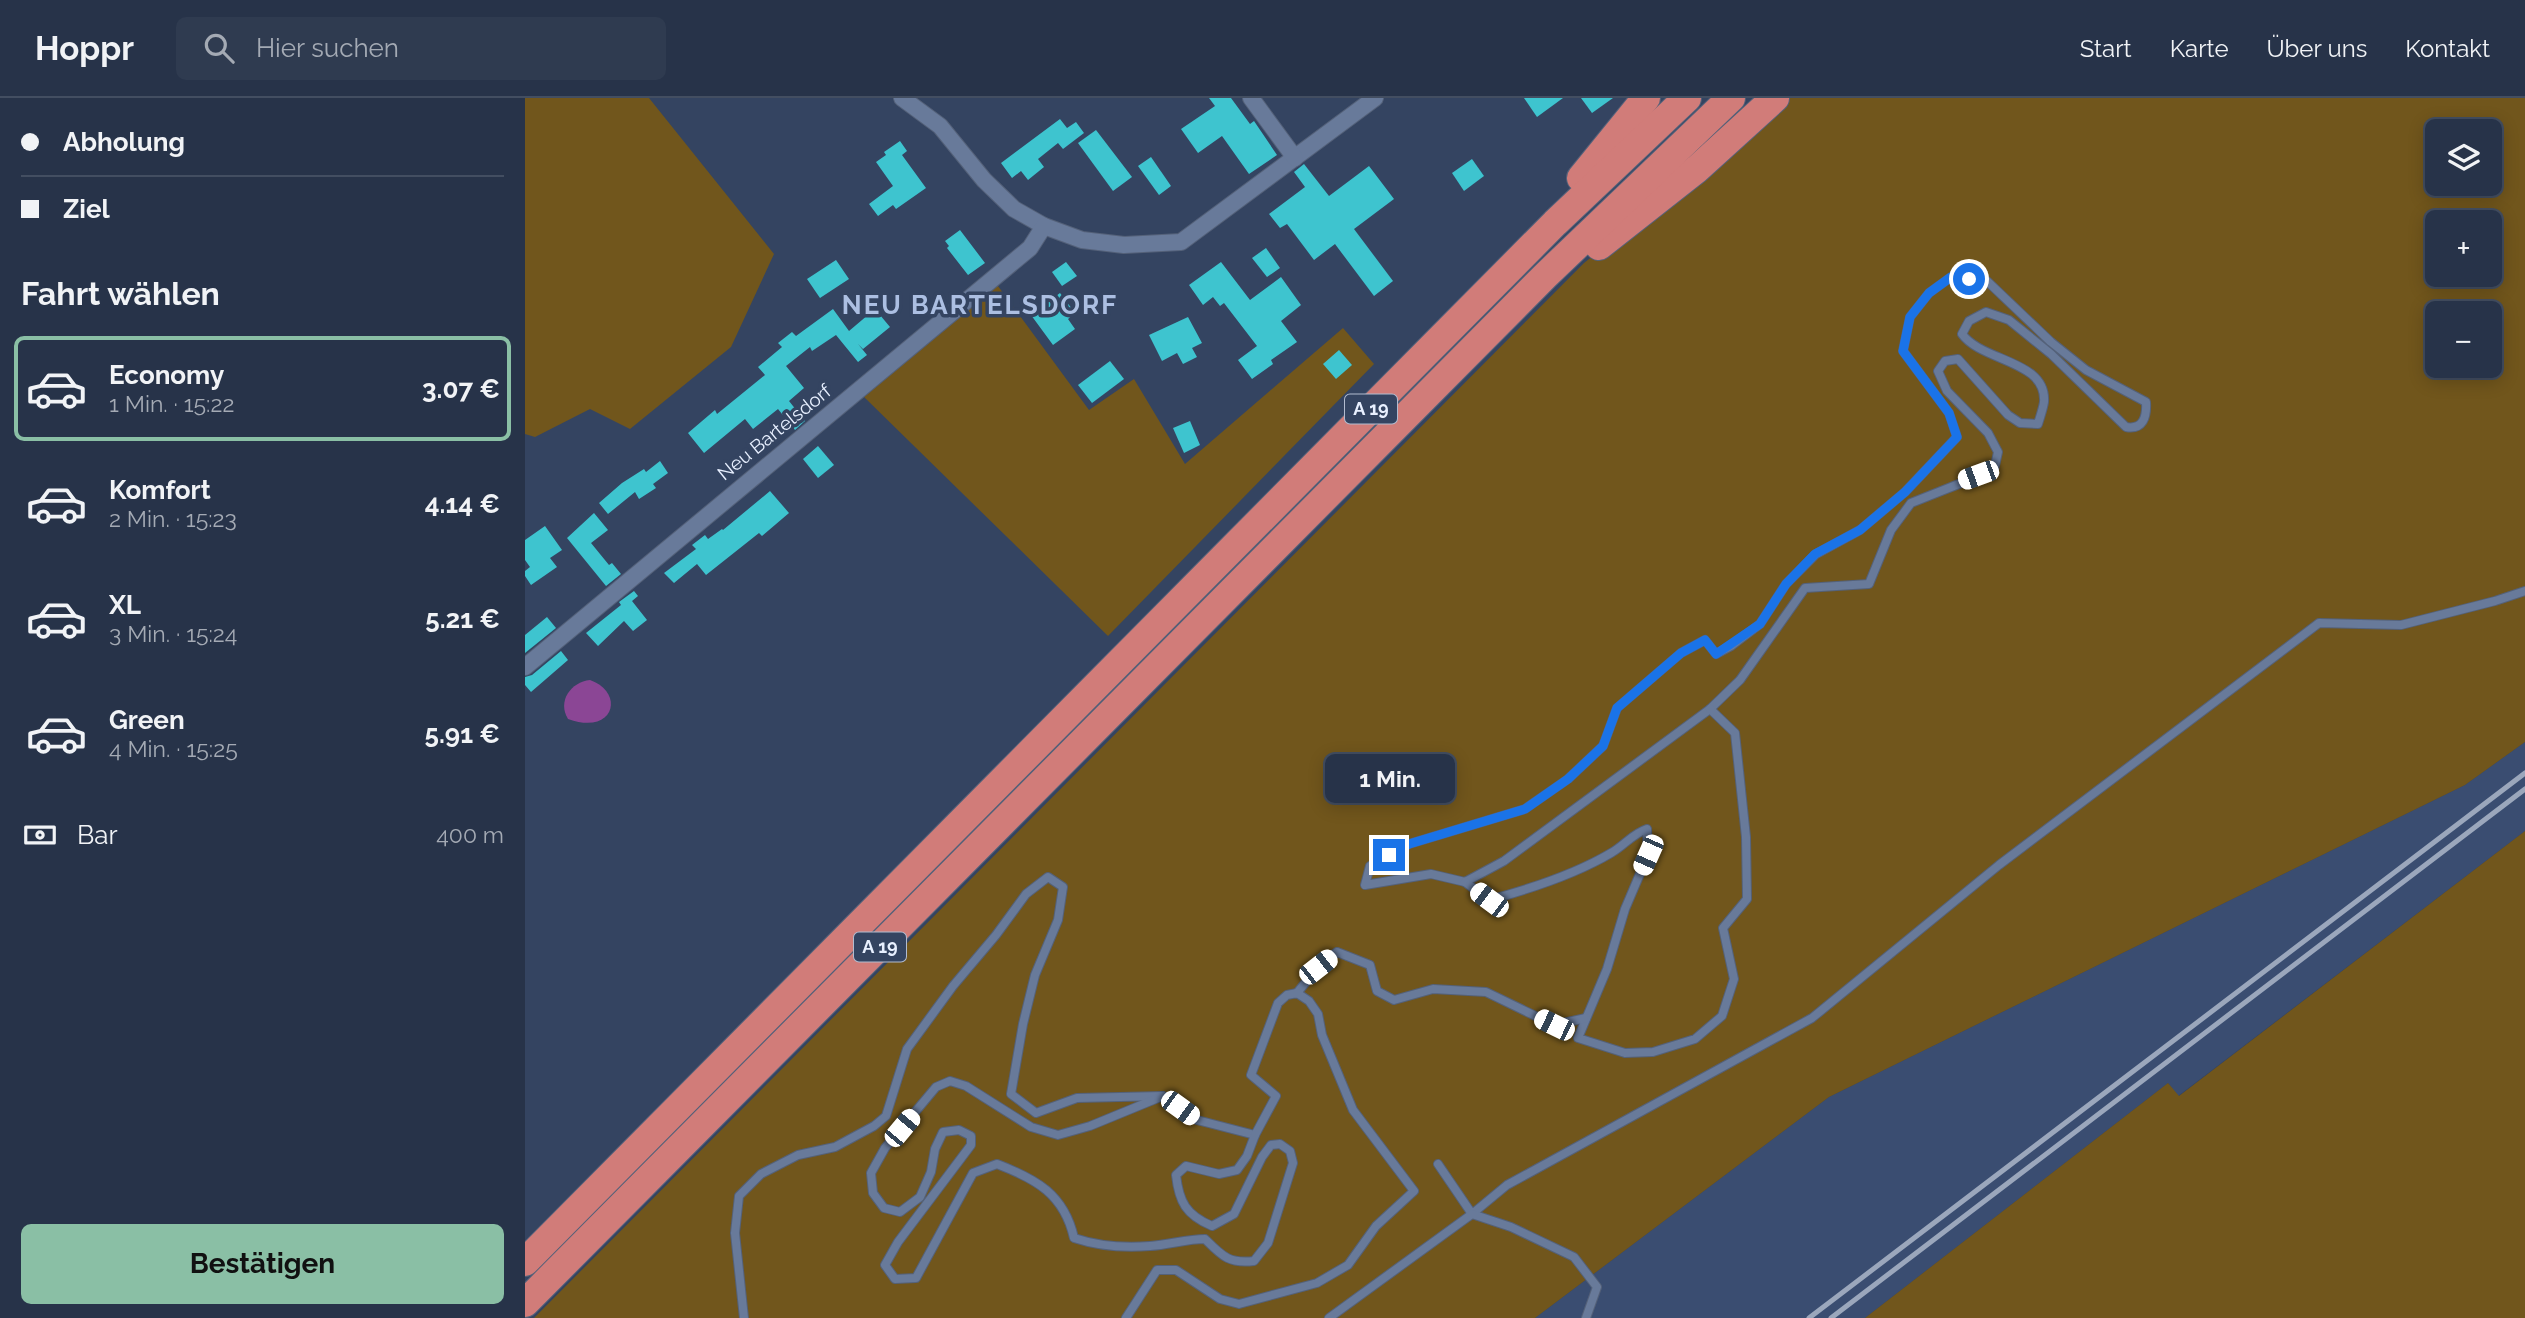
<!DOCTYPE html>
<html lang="de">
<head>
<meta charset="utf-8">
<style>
  body { margin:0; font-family:Raleway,sans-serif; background:#2f3b50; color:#f1f3f6; height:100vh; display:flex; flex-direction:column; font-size:26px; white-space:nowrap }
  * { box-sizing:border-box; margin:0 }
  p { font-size:23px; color:#a4aab4 }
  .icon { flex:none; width:38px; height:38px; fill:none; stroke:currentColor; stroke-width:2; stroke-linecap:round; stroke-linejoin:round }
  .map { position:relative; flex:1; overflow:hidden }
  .drawer { display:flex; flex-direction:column; background:#273349; width:525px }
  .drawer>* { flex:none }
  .top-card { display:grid; align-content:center; height:154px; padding:0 21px; background:#273349 }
  .tools { position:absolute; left:1900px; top:21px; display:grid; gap:14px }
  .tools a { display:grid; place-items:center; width:77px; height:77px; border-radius:10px; background:#273349; box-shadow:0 4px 18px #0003,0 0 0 2px #434e61; font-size:35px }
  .end { position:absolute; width:32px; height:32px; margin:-16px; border:9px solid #1a73e8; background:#fff; box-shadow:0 0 0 4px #fff }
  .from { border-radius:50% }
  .bubble { position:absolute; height:49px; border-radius:10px; background:#273349; box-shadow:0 4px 18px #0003,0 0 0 2px #434e61; font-size:23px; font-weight:700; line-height:49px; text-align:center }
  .car { position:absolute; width:21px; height:42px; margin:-21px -10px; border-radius:9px; box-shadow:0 0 5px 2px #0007; background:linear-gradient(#fff 24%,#345 0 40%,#fff 0 76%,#345 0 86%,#fff 0) }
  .top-card b { display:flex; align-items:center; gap:24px; height:66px; font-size:26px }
  .top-card b+b { border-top:2px solid #434e61 }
  .top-card i { width:18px; height:18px; background:#f1f3f6 }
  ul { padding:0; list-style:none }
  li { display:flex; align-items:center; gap:21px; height:105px; margin:0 14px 10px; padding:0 7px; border:4px solid transparent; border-radius:10px }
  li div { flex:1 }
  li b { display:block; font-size:26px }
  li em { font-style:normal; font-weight:700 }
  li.active { border-color:#8abfa5 }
  li>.icon { width:63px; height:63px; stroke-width:1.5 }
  h2 { padding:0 21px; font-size:32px; line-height:84px }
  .pay { display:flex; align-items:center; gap:18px; height:77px; padding:0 21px; font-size:26px }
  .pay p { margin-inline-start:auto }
  .cta { display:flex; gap:14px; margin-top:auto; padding:14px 21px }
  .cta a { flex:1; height:80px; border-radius:10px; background:#8abfa5; color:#111; font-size:28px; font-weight:700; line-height:80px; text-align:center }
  header { display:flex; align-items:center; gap:42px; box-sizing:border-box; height:98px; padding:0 35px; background:#273349; border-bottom:2px solid #434e61 }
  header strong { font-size:33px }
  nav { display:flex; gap:38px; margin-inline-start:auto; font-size:24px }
  .search { width:490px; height:63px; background:#2f3b50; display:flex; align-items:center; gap:18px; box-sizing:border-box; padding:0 24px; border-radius:10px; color:#a4aab4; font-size:26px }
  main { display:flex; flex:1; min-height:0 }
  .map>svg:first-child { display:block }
  .built { fill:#3a4d71 }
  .green { fill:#71561c; fill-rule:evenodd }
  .water { fill:#8b4695 }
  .building { fill:#3ec4cf }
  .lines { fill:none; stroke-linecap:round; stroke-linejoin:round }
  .service-casing { stroke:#546179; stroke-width:10 }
  .minor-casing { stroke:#546179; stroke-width:18 }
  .motorway-casing { stroke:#546179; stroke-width:30 }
  .service { stroke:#687a9a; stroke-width:8 }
  .minor { stroke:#687a9a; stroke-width:16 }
  .motorway { stroke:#d17c79; stroke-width:28 }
  .rail { stroke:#9ba7bc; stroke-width:5 }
  .route { stroke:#1a73e8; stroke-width:9 }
  .labels { text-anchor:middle; stroke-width:7; stroke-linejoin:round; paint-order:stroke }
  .shield { fill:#344461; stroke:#b2bcd0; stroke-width:2 }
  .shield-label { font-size:18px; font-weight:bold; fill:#e8f0ff }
  .street-label { font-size:19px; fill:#e8f0ff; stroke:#344461 }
  .district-label { font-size:26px; font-weight:bold; letter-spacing:2px; fill:#acbfe2; stroke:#344461 }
</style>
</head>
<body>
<header>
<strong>Hoppr</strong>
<div class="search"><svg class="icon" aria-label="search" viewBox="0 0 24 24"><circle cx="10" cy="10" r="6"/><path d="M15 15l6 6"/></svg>Hier suchen</div>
<nav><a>Start</a><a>Karte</a><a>Über uns</a><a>Kontakt</a></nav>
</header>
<main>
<section class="drawer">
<div class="top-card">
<b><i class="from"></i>Abholung</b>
<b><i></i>Ziel</b>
</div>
<h2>Fahrt wählen</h2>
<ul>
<li class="active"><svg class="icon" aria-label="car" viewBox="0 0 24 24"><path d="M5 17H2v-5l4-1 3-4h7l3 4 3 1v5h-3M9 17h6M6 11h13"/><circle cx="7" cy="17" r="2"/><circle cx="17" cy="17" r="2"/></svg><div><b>Economy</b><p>1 Min. · 15:22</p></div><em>3.07 €</em></li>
<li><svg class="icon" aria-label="car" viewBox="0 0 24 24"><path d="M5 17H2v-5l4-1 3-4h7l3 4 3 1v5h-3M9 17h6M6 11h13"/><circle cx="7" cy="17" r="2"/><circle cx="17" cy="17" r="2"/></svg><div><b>Komfort</b><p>2 Min. · 15:23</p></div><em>4.14 €</em></li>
<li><svg class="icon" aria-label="car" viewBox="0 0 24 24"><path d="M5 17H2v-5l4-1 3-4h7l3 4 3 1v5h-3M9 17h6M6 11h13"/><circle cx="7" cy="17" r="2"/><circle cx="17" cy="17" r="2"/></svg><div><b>XL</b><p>3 Min. · 15:24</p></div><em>5.21 €</em></li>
<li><svg class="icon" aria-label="car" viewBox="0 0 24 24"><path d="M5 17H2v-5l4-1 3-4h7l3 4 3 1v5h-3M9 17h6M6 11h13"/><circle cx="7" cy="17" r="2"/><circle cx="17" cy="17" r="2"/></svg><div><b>Green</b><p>4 Min. · 15:25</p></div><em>5.91 €</em></li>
</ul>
<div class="pay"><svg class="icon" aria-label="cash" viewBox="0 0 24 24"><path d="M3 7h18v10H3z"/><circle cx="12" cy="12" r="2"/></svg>Bar<p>400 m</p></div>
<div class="cta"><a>Bestätigen</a></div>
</section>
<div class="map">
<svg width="2000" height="1220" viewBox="0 0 2000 1220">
  <rect width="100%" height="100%" fill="#344461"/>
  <polygon class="built" points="2000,644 2000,733 1653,998 1643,985 1340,1220 1010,1220 1304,999 1940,687"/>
  <g class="green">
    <polygon points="0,0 124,0 249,156 206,249 105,331 65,311 10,339 0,336"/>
    <path d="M 1265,0 L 2000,0 L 2000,644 L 1940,687 L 1304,999 L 1010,1220 L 9,1220 L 1059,165 ZM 1913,33 L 1965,33 L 1965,86 L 1913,86 ZM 1913,124 L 1965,124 L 1965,177 L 1913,177 ZM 1913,215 L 1965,215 L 1965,268 L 1913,268 Z"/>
    <polygon points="470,184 564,312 609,281 660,366 818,230 849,266 583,538 337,297"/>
    <polygon points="2000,733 2000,1220 1340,1220 1643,985 1654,998"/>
  </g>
  <path class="water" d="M 65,582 C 100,594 90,638 43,621 C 32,603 46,584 65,582 Z"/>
  <g class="building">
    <polygon points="684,0 706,0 725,26 729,23 752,57 724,76 697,38 673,55 656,31 690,8"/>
    <polygon points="999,0 1038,0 1012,19"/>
    <polygon points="1056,0 1088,0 1067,15"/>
    <polygon points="535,21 542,30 551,24 559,35 538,51 533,45 513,61 519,69 503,82 496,73 487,80 476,65"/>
    <polygon points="571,32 607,79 588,93 553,45"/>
    <polygon points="375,43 382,53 377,57 401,90 371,111 368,107 353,118 344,106 368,88 351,64 361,57 359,54"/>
    <polygon points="626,59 646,88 634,97 613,68"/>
    <polygon points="947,61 959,78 939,93 927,75"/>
    <polygon points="779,66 804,98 844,68 869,101 829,131 868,183 849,198 810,146 789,162 762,126 755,130 744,116 780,89 769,74"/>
    <polygon points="435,132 460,165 443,177 422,150 424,148 420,143"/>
    <polygon points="741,150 755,170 742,179 727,160"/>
    <polygon points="311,162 324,181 295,200 282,181"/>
    <polygon points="541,164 552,178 537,188 527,174"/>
    <polygon points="696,164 725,202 756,179 776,207 756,223 772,244 746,262 748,266 727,281 713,262 732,248 699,205 695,208 688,199 678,207 664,187"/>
    <polygon points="535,195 550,215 543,221 550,231 528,247 506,217"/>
    <polygon points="308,211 324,233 350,211 365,229 338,251 333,246 342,257 333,264 311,237 287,253 285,249 261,268 279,290 264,303 280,323 270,332 253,311 228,331 220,321 179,355 163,335 190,312 192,316 240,277 233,269 257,249 253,245 267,234 271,238"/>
    <polygon points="663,219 677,245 667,250 672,259 658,266 652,255 637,263 624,237"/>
    <polygon points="814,252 827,267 811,281 798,266"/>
    <polygon points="585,263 599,281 567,305 553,287"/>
    <polygon points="665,323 675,347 659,355 648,330"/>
    <polygon points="293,348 309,367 293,380 278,361"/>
    <polygon points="135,363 143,375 128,386 131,390 114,401 110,394 83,416 74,405 97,385 119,371 121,374"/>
    <polygon points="245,393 264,415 237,438 234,435 181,477 172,466 149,485 139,475 171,451 167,447 180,437 183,441 197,431 198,432"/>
    <polygon points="69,415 83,432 66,445 84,467 87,465 96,476 81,488 42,440"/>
    <polygon points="20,428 37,452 25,460 32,469 6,487 0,478 0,473 5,469 0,462 0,442"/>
    <polygon points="109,493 113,498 107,503 122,522 108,533 99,523 73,548 61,535 96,507 94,504"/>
    <polygon points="22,519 31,530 0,555 0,537"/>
    <polygon points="36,553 43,562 6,594 0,587 0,579 7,577"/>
  </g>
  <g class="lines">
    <defs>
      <g id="service">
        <path d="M 1426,179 L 1462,183 L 1526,244 L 1561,272 L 1621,304 C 1622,319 1618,332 1601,329 L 1526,256 L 1484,222 L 1461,214 L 1444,223 L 1437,236 C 1457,264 1522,262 1519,304 C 1518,311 1515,319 1513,326 L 1495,325 L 1483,317 L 1433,261 L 1420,263 L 1413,273 L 1422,293 L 1463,335 L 1473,354 L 1469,372 L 1386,405 L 1366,432 L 1344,486 L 1280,490 L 1215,582 L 1185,611 L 979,763 L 940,784 L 906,776 L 840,787 L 845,768 L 884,746 L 1000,711 L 1043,681 L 1078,648 L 1092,610 L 1156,555 L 1180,542 L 1191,556 L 1206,548 L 1235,526 L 1261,486 L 1291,456 L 1335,432 L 1380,394 L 1432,339 L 1424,315 L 1378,253 L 1385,219 L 1404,195 Z"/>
        <path d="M 940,784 L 964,802 C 1005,791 1049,777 1086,755 C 1100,747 1107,736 1122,731 L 1123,757 L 1100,811 L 1082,871 L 1053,940 L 1100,955 L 1128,954 L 1170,941 L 1197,918 L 1209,881 L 1198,830 L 1222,801 L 1221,739 L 1210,635 L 1185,611"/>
        <polyline points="772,895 793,869 812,854 845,867 852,893 869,902 908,891 961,894 1029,927 1061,920"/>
        <polyline points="913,1066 947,1116 982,1087 1287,920 1474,767 1794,525 1876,527 1970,503 2000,493"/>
        <polyline points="219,1220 210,1135 214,1098 236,1076 273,1057 310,1049 349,1028 361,1018 382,951 428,888 471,837 501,796 523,779 538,789 533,822 510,877 498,926 486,996 511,1015 552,1000 638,998 672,1022 730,1037"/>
        <path d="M 601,1220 L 632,1172 L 651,1172 L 695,1201 L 714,1206 L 792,1185 L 823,1167 L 851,1128 L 889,1093 L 828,1012 L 797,937 L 793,916 L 784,903 L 772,895 L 762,897 L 753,905 L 726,977 L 751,998 L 730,1037 L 722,1058 L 712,1072 L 694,1076 L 661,1068 L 651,1077 C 654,1104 661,1117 687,1128 L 709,1116 L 737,1059 L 746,1047 L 755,1046 L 765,1053 L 768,1065 L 743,1145 L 729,1163 C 704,1166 697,1158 680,1141 C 661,1141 644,1147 625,1148 C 600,1150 573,1148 549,1140 C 539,1096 511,1081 472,1066 L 448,1075 L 391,1180 L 370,1181 L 360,1167 L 373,1144 L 446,1047 L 446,1038 L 434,1032 L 418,1034 L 410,1051 L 406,1074 L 395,1099 L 375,1114 L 359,1110 L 348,1095 L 346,1075 L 360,1050 L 411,989 L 425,983 L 441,988 L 506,1029 L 533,1037 L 565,1028 L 638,998"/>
        <polyline points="804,1220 947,1116 986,1129 1049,1159 1072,1189 1061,1220"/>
      </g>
      <g id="minor">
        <polyline points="377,0 415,28 459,82 489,111 519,128 557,142 599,147 656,144 850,0"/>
        <polyline points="726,0 770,60"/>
        <polyline points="0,569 505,150 519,128"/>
      </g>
      <g id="motorway">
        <polyline points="1056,80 1121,0"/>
        <polyline points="1074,148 1172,71 1250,0"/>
        <polyline points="0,1164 1030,125 1162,0"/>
        <polyline points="0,1205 1020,178 1206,0"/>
      </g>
    </defs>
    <use href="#service" class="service-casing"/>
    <use href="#minor" class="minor-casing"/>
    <use href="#motorway" class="motorway-casing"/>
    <use href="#service" class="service"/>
    <use href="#minor" class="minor"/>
    <use href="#motorway" class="motorway"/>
    <g class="rail">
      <polyline points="1284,1220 2000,675"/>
      <polyline points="1306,1220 2000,691"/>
    </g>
  </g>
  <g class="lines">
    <polyline class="route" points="864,757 884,746 1000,711 1043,681 1078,648 1092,610 1156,555 1180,542 1191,556 1235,526 1261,486 1290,456 1335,432 1380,394 1432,339 1424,315 1378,253 1385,219 1404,195 1426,179 1444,181"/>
  </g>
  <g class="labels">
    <g class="shield">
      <rect x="820" y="296.5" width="52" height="29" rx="5"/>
      <rect x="329" y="834.5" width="52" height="29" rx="5"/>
    </g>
    <g class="shield-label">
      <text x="846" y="317">A 19</text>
      <text x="355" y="855">A 19</text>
    </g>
    <g class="street-label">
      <text transform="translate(249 334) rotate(-39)" y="7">Neu Bartelsdorf</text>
    </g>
    <g class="district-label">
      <text x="455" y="216">NEU BARTELSDORF</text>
    </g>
  </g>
</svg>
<div class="tools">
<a><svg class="icon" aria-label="layers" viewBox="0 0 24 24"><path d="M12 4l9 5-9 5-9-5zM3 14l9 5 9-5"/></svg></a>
<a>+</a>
<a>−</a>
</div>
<i class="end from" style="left:1444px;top:181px"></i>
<i class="end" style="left:864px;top:757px"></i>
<div class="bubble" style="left:800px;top:656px;width:130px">1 Min.</div>
<i class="car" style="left:1453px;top:377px;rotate:250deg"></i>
<i class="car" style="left:1123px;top:757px;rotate:204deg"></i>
<i class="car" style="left:964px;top:802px;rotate:307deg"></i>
<i class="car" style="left:793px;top:869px;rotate:52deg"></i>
<i class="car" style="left:1029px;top:927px;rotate:296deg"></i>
<i class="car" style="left:655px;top:1010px;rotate:126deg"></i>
<i class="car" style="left:377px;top:1030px;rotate:40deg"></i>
</div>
</main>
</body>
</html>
